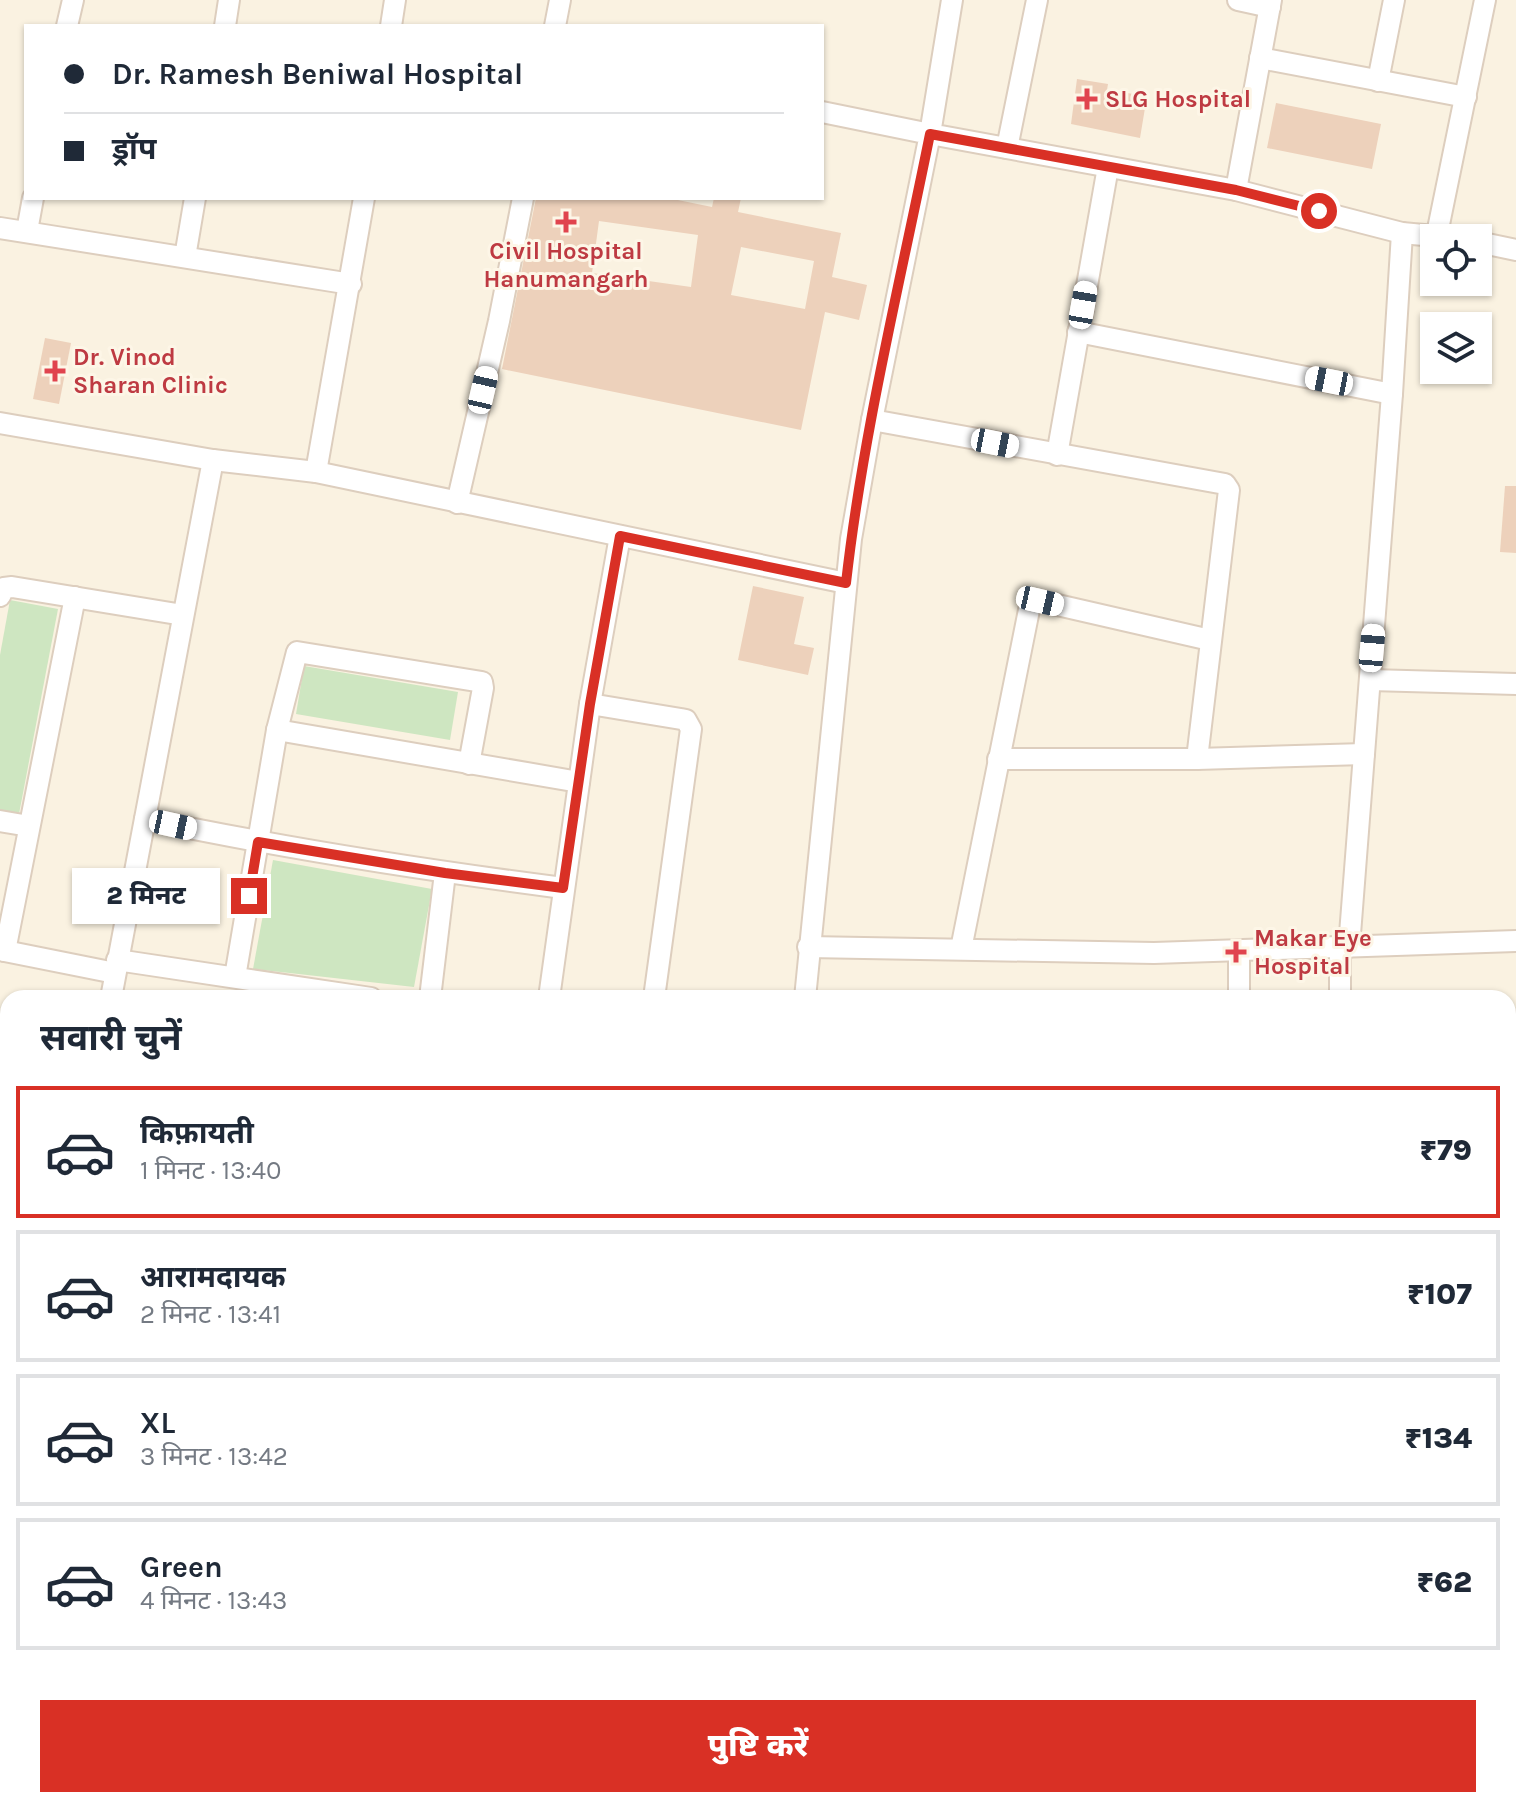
<!DOCTYPE html>
<html lang="hi">
<head>
<meta charset="utf-8">
<style>
  body { margin:0; font-family:Karla,"Noto Sans Devanagari",sans-serif; background:#f6f6f7; color:#1f2937; height:100vh; display:flex; flex-direction:column; font-size:30px; white-space:nowrap }
  * { box-sizing:border-box; margin:0 }
  p { font-size:26px; color:#747a83 }
  .icon { flex:none; width:44px; height:44px; fill:none; stroke:currentColor; stroke-width:2; stroke-linecap:round; stroke-linejoin:round }
  .map { position:relative; flex:1; overflow:hidden }
  .details { position:absolute; left:0px; top:990px; width:1516px; height:818px; display:flex; flex-direction:column; background:#fff; border-radius:24px 24px 0 0; box-shadow:0 2px 6px #0004 }
  .details>* { flex:none }
  .guide { position:absolute; left:24px; top:24px; width:800px; height:176px; border-radius:0px; box-shadow:0 2px 6px #0004; display:grid; align-content:center; height:176px; padding:0 40px; background:#fff }
  .buttons { position:absolute; left:1420px; top:224px; display:grid; gap:16px }
  .buttons a { display:grid; place-items:center; width:72px; height:72px; border-radius:0px; background:#fff; box-shadow:0 2px 6px #0004; font-size:40px }
  .end { position:absolute; width:36px; height:36px; margin:-18px; border:10px solid #d93025; background:#fff; box-shadow:0 0 0 4px #fff }
  .from { border-radius:50% }
  .bubble { position:absolute; height:56px; border-radius:0px; background:#fff; box-shadow:0 2px 6px #0004; font-size:26px; font-weight:800; line-height:56px; text-align:center }
  .car { position:absolute; width:24px; height:48px; margin:-24px -12px; border-radius:10px; box-shadow:0 0 6px 2px #0007; background:linear-gradient(#fff 24%,#345 0 40%,#fff 0 76%,#345 0 86%,#fff 0) }
  .guide b { display:flex; align-items:center; gap:28px; height:76px; font-size:30px }
  .guide b+b { border-top:2px solid #e0e1e3 }
  .guide i { width:20px; height:20px; background:#1f2937 }
  ul { padding:0; list-style:none }
  li { display:flex; align-items:center; gap:24px; height:132px; margin:0 16px 12px; padding:0 24px; border:4px solid #e0e1e3; border-radius:0px }
  li div { flex:1 }
  li b { display:block; font-size:30px }
  li em { font-style:normal; font-weight:800 }
  li.on { border-color:#d93025 }
  li>.icon { width:72px; height:72px; stroke-width:1.5 }
  h2 { padding:0 40px; font-size:36px; line-height:96px }
  .primary-button { display:flex; gap:16px; margin-top:auto; padding:16px 40px }
  .primary-button a { flex:1; height:92px; border-radius:0px; background:#d93025; color:#fff; font-size:32px; font-weight:800; line-height:92px; text-align:center }
  .map>svg:first-child { display:block }
  .green { fill:#cee6c1 }
  .building { fill:#edd1bb; fill-rule:evenodd }
  .lines { fill:none; stroke-linecap:round; stroke-linejoin:round }
  .street-casing { stroke:#ddcebe; stroke-width:24 }
  .street { stroke:#fff; stroke-width:20 }
  .route { stroke:#d93025; stroke-width:10 }
  .health-dot { fill:#e0444e; stroke:#fdf6e7; stroke-width:3 }
  .labels { text-anchor:middle; stroke-width:6; stroke-linejoin:round; paint-order:stroke }
  .health-label { font-size:24px; font-weight:bold; fill:#be3a42; stroke:#fdf6e7; text-anchor:start }
</style>
</head>
<body>
<div class="map">
<svg width="1516" height="1807" viewBox="0 0 1516 1807">
  <rect width="100%" height="100%" fill="#faf2e1"/>
  <g class="green">
    <polygon points="10,600 58,609 19,814 0,810 0,655"/>
    <polygon points="304,666 458,692 450,740 296,714"/>
    <polygon points="273,860 432,889 414,987 253,969"/>
  </g>
  <g class="building">
    <polygon points="1077,79 1108,84 1107,90 1147,96 1140,138 1071,124"/>
    <polygon points="1276,103 1381,124 1372,169 1267,148"/>
    <path d="M 536,198 L 668,198 L 712,207 L 714,198 L 741,198 L 738,212 L 841,233 L 832,277 L 867,285 L 859,320 L 825,312 L 801,430 L 502,369 ZM 599,221 L 698,235 L 691,287 L 592,273 ZM 741,247 L 814,261 L 805,309 L 731,295 Z"/>
    <polygon points="45,338 71,343 59,404 33,399"/>
    <polygon points="1505,486 1516,486 1516,553 1500,552"/>
    <polygon points="753,586 804,597 794,644 814,648 808,675 738,660"/>
  </g>
  <g class="lines">
    <defs>
      <g id="street">
        <polyline points="952,0 930,134 1236,190 1402,233 1456,238"/>
        <polyline points="1238,0 1270,7"/>
        <polyline points="67,26 73,0"/>
        <polyline points="225,26 229,0"/>
        <polyline points="391,26 395,0"/>
        <polyline points="555,26 560,0"/>
        <polyline points="1260,58 1466,97"/>
        <polyline points="1378,81 1394,0"/>
        <polyline points="1007,148 1037,0"/>
        <polyline points="1236,190 1271,0"/>
        <polyline points="0,228 351,284"/>
        <polyline points="27,231 33,198"/>
        <polyline points="1437,234 1485,0"/>
        <polyline points="1478,242 1516,250"/>
        <polyline points="185,257 195,198"/>
        <polyline points="1078,332 1392,394"/>
        <polyline points="872,420 1225,484 1229,490 1197,759"/>
        <polyline points="0,423 213,460 316,472 846,583"/>
        <polyline points="1057,455 1108,167"/>
        <polyline points="316,472 364,198"/>
        <polyline points="457,503 499,321 523,198"/>
        <polyline points="0,596 4,588 12,587 183,615"/>
        <polyline points="1370,680 1516,684"/>
        <polyline points="590,704 681,719 686,720 691,729 654,998"/>
        <polyline points="277,730 579,782"/>
        <polyline points="998,759 1197,759 1364,754"/>
        <path d="M 145,819 C 283,848 423,870 563,888"/>
        <polyline points="0,821 29,826"/>
        <polyline points="808,947 1154,953 1516,941"/>
        <polyline points="1349,947 1392,394 1402,233"/>
        <polyline points="961,949 1030,605 1040,601 1210,640"/>
        <polyline points="0,950 115,973"/>
        <polyline points="1239,950 1239,998"/>
        <polyline points="5,951 75,597"/>
        <polyline points="117,960 371,998"/>
        <polyline points="235,977 277,730 297,652 482,682 483,688 469,764"/>
        <polyline points="111,998 213,460"/>
        <polyline points="430,998 445,873"/>
        <polyline points="549,998 590,704 620,536"/>
        <polyline points="805,998 851,539 872,420 930,134 822,112"/>
        <polyline points="1340,998 1340,947"/>
        <polyline points="1508,1073 1516,1073"/>
        <polyline points="1508,1134 1516,1134"/>
        <polyline points="1508,1238 1516,1238"/>
        <polyline points="0,1332 8,1333"/>
        <polyline points="1508,1344 1516,1344"/>
        <polyline points="0,1449 8,1451"/>
        <polyline points="1508,1510 1516,1510"/>
        <polyline points="0,1571 8,1572"/>
        <polyline points="1508,1612 1516,1612"/>
        <polyline points="1508,1715 1516,1715"/>
        <polyline points="0,1741 8,1737"/>
        <polyline points="1508,1784 1516,1784"/>
        <polyline points="439,1800 439,1807"/>
        <polyline points="653,1800 653,1807"/>
        <polyline points="805,1800 805,1807"/>
        <polyline points="936,1800 936,1807"/>
        <polyline points="1236,1800 1236,1807"/>
        <polyline points="1340,1800 1340,1807"/>
        <polyline points="123,1807 123,1800"/>
        <polyline points="1039,1807 1039,1800"/>
      </g>
    </defs>
    <use href="#street" class="street-casing"/>
    <use href="#street" class="street"/>
  </g>
  <g class="lines">
    <path class="route" d="M 249,896 L 258,842 L 445,873 L 563,888 L 590,704 L 620,536 L 846,583 C 863,432 900,283 930,134 L 1236,190 L 1319,211"/>
  </g>
  <g class="health-dot">
    <path d="M1083 87h8v8h8v8h-8v8h-8v-8h-8v-8h8z"/>
    <path d="M562 210h8v8h8v8h-8v8h-8v-8h-8v-8h8z"/>
    <path d="M51 359h8v8h8v8h-8v8h-8v-8h-8v-8h8z"/>
    <path d="M1232 940h8v8h8v8h-8v8h-8v-8h-8v-8h8z"/>
  </g>
  <g class="labels">
    <g class="health-label">
      <text x="1105" y="107">SLG Hospital</text>
      <text x="566" y="259" text-anchor="middle">Civil Hospital<tspan x="566" dy="28">Hanumangarh</tspan></text>
      <text x="73" y="365">Dr. Vinod<tspan x="73" dy="28">Sharan Clinic</tspan></text>
      <text x="1254" y="946">Makar Eye<tspan x="1254" dy="28">Hospital</tspan></text>
    </g>
  </g>
</svg>
<div class="buttons">
<a><svg class="icon" aria-label="locate" viewBox="0 0 24 24"><circle cx="12" cy="12" r="6"/><path d="M12 2v4M12 18v4M2 12h4M18 12h4"/></svg></a>
<a><svg class="icon" aria-label="layers" viewBox="0 0 24 24"><path d="M12 4l9 5-9 5-9-5zM3 14l9 5 9-5"/></svg></a>
</div>
<i class="end from" style="left:1319px;top:211px"></i>
<i class="end" style="left:249px;top:896px"></i>
<div class="bubble" style="left:72px;top:868px;width:148px">2 मिनट</div>
<i class="car" style="left:1083px;top:305px;rotate:10deg"></i>
<i class="car" style="left:1329px;top:381px;rotate:281deg"></i>
<i class="car" style="left:483px;top:390px;rotate:13deg"></i>
<i class="car" style="left:995px;top:443px;rotate:101deg"></i>
<i class="car" style="left:1040px;top:601px;rotate:103deg"></i>
<i class="car" style="left:1372px;top:648px;rotate:5deg"></i>
<i class="car" style="left:173px;top:825px;rotate:102deg"></i>
<div class="guide">
<b><i class="from"></i>Dr. Ramesh Beniwal Hospital</b>
<b><i></i>ड्रॉप</b>
</div>
<section class="details">
<h2>सवारी चुनें</h2>
<ul>
<li class="on"><svg class="icon" aria-label="car" viewBox="0 0 24 24"><path d="M5 17H2v-5l4-1 3-4h7l3 4 3 1v5h-3M9 17h6M6 11h13"/><circle cx="7" cy="17" r="2"/><circle cx="17" cy="17" r="2"/></svg><div><b>किफ़ायती</b><p>1 मिनट · 13:40</p></div><em>₹79</em></li>
<li><svg class="icon" aria-label="car" viewBox="0 0 24 24"><path d="M5 17H2v-5l4-1 3-4h7l3 4 3 1v5h-3M9 17h6M6 11h13"/><circle cx="7" cy="17" r="2"/><circle cx="17" cy="17" r="2"/></svg><div><b>आरामदायक</b><p>2 मिनट · 13:41</p></div><em>₹107</em></li>
<li><svg class="icon" aria-label="car" viewBox="0 0 24 24"><path d="M5 17H2v-5l4-1 3-4h7l3 4 3 1v5h-3M9 17h6M6 11h13"/><circle cx="7" cy="17" r="2"/><circle cx="17" cy="17" r="2"/></svg><div><b>XL</b><p>3 मिनट · 13:42</p></div><em>₹134</em></li>
<li><svg class="icon" aria-label="car" viewBox="0 0 24 24"><path d="M5 17H2v-5l4-1 3-4h7l3 4 3 1v5h-3M9 17h6M6 11h13"/><circle cx="7" cy="17" r="2"/><circle cx="17" cy="17" r="2"/></svg><div><b>Green</b><p>4 मिनट · 13:43</p></div><em>₹62</em></li>
</ul>
<div class="primary-button"><a>पुष्टि करें</a></div>
</section>
</div>
</body>
</html>
